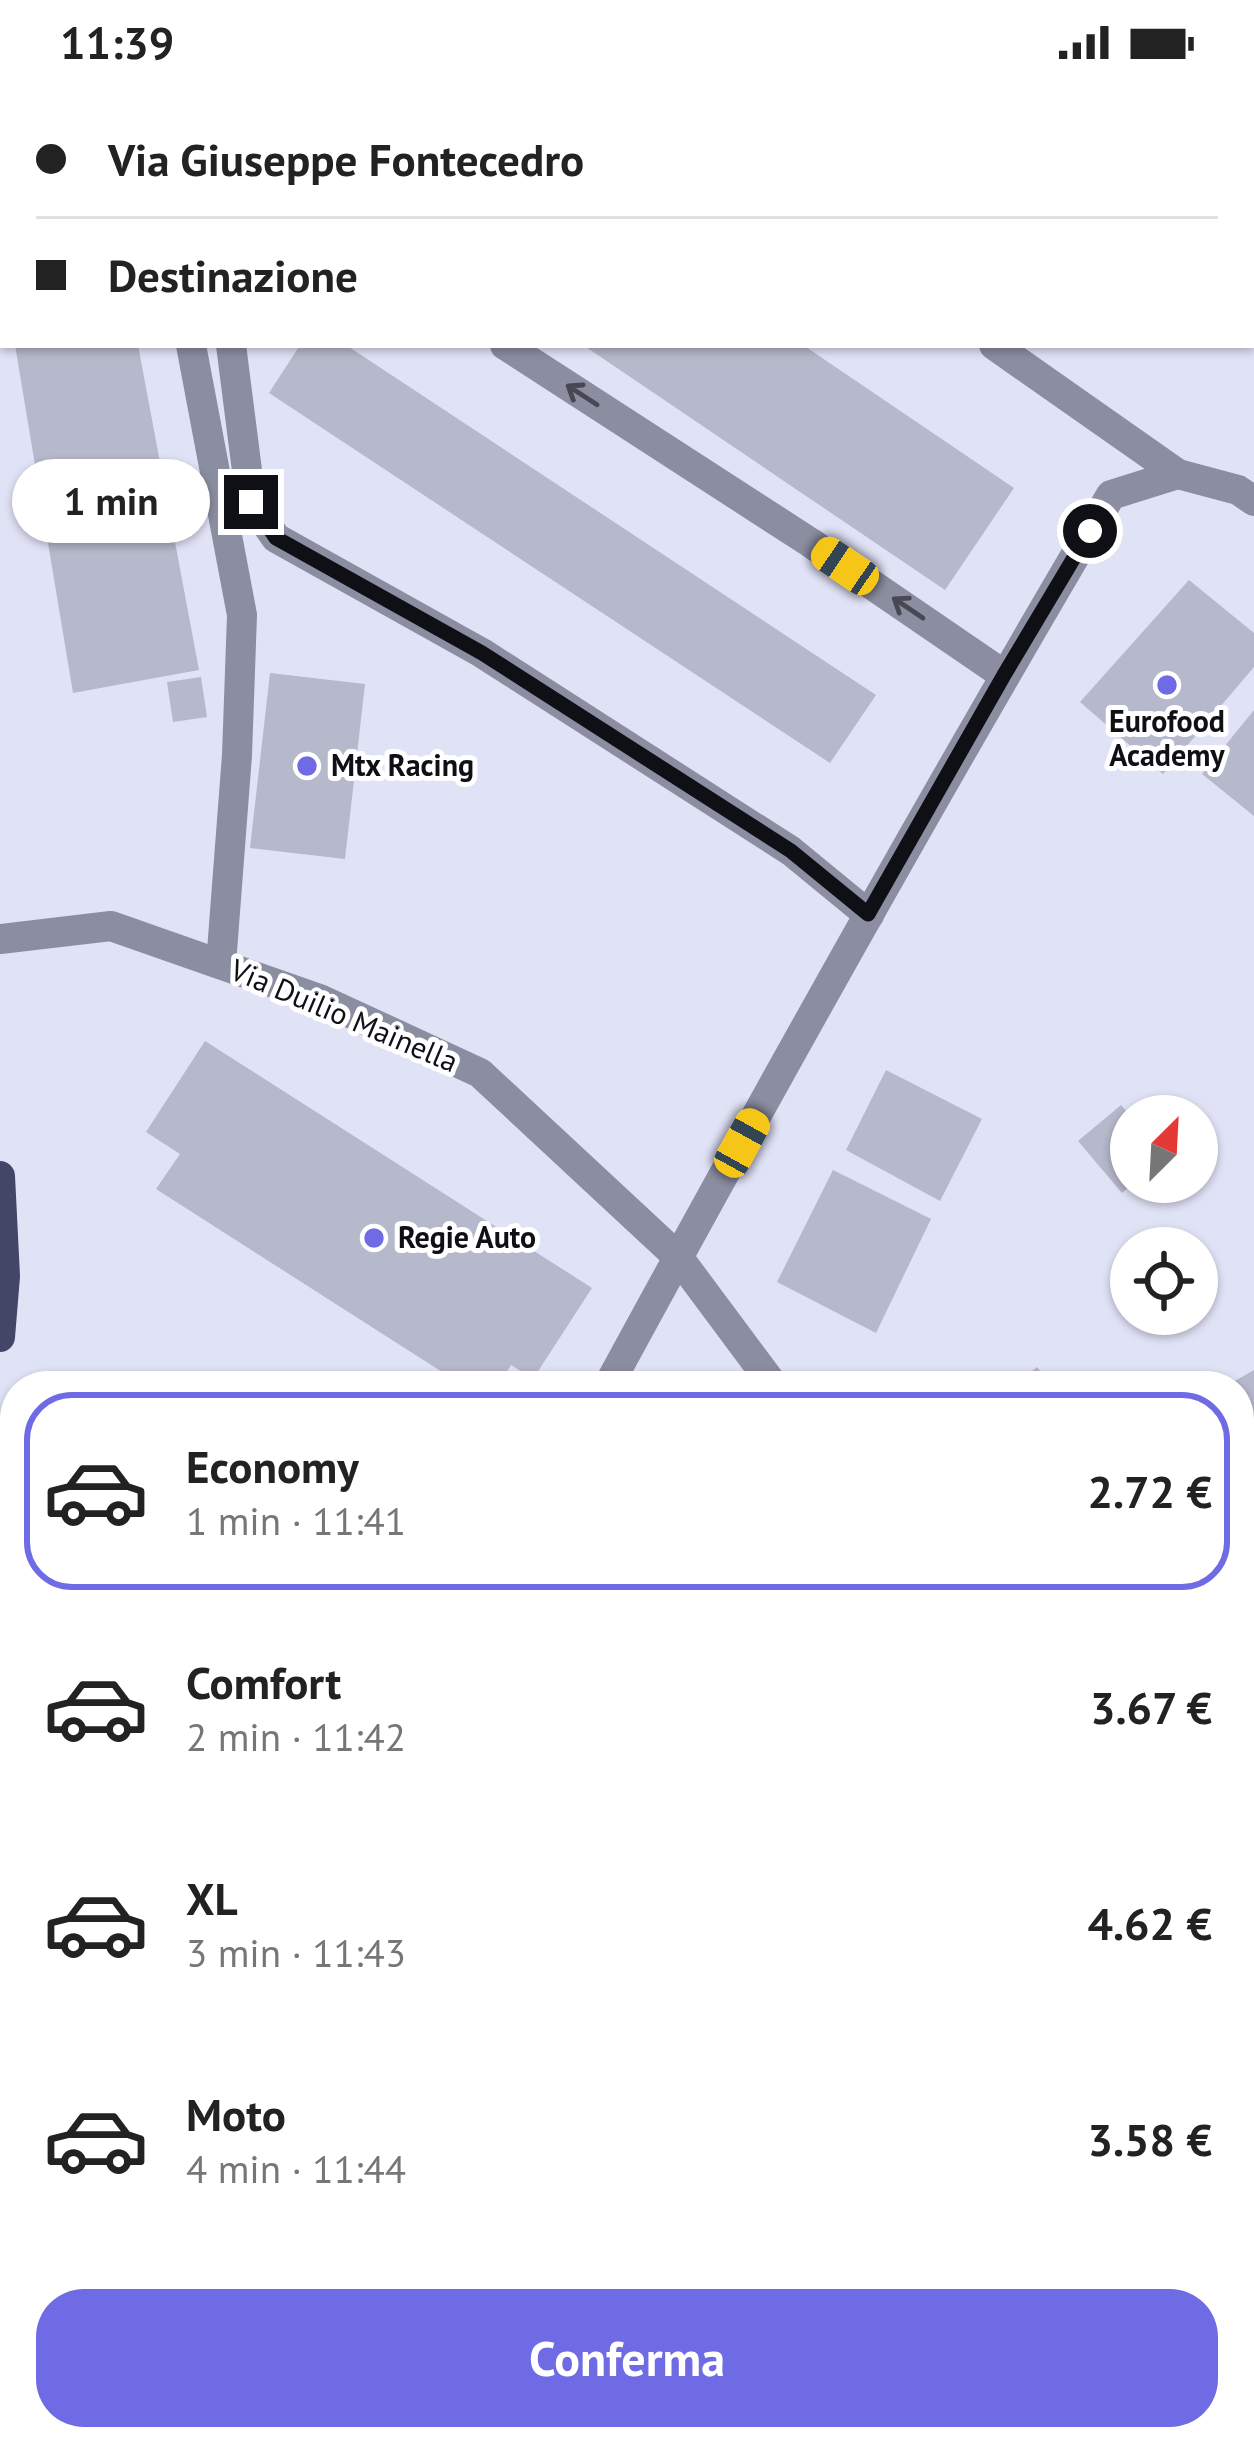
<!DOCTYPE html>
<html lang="it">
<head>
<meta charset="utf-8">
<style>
  body { margin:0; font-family:"PT Sans",sans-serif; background:#f6f6f6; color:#222; height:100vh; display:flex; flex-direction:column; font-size:45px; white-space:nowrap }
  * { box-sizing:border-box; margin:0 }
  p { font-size:39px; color:#767676 }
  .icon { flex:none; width:66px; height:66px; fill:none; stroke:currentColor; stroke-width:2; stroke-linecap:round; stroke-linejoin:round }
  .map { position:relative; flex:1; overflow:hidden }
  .details { position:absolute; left:0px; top:1287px; width:1254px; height:1080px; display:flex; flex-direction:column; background:#fff; border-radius:48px 48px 0 0; box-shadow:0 3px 9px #0004 }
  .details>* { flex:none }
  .hud { position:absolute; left:0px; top:0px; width:1254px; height:264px; box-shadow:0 3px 9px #0004; display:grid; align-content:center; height:264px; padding:0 36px; background:#fff }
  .needle { width:78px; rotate:24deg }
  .controls { position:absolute; left:1110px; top:1011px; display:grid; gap:24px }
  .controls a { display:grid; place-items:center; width:108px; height:108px; border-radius:50%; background:#fff; box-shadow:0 3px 9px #0004; font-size:60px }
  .end { position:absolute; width:54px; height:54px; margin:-27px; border:15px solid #0f0f16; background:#fff; box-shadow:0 0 0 6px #fff }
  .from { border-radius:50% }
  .bubble { position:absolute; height:84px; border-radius:42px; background:#fff; box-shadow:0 3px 9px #0004; font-size:39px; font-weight:600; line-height:84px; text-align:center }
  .car { position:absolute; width:36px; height:72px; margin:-36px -18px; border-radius:15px; box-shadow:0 0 9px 3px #0007; background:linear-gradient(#f5c518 24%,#345 0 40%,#f5c518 0 76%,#345 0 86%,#f5c518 0) }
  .hud b { display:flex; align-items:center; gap:42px; height:114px; font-size:45px }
  .hud b+b { border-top:3px solid #e0e0e0 }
  .hud i { width:30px; height:30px; background:#222 }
  ul { padding:21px 0 0; list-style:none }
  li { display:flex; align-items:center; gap:36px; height:198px; margin:0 24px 18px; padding:0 12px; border:6px solid transparent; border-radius:48px }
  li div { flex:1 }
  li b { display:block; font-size:45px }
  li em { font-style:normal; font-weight:600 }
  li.current { border-color:#6f6be5 }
  li>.icon { width:108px; height:108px; stroke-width:1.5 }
  .primary-button { display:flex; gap:24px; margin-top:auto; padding:24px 36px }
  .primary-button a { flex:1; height:138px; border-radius:48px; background:#6f6be5; color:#fff; font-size:48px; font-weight:600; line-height:138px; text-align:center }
  .status { display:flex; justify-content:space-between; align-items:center; height:84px; padding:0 60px; background:#fff; direction:ltr }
  .status svg { height:33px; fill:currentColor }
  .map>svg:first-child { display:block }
  .building { fill:#b6b8cb }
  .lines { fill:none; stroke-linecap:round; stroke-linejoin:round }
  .minor { stroke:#8b8da0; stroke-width:30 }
  .major { stroke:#444667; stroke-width:30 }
  .oneway { stroke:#474854 }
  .route { stroke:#0f0f16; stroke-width:15 }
  .poi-dot { fill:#6f6be5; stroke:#fff; stroke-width:4.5 }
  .labels { text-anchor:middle; stroke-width:10; stroke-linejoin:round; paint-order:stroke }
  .poi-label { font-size:30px; font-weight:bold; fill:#0f0f16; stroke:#fff; text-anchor:start }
  .street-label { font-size:30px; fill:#0f0f16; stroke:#fff }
</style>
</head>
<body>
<div class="status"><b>11:39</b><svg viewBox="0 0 49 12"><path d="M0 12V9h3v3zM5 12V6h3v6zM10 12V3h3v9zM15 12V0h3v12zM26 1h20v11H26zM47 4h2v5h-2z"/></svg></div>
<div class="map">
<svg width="1254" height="2367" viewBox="0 0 1254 2367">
  <rect width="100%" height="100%" fill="#e0e2f6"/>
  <g class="building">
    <polygon points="15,261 138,261 199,586 73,609"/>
    <polygon points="300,261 346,261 876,611 830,679 269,309"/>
    <polygon points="583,261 803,261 1014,404 945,506"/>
    <polygon points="1189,496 1254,549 1254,583 1163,690 1080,618"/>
    <polygon points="270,589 365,600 345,775 250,764"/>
    <polygon points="201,593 207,633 173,638 167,598"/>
    <polygon points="1254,626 1254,732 1202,690"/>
    <polygon points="205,957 592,1204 533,1295 511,1281 498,1302 464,1302 156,1105 180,1070 146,1048"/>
    <polygon points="886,986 982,1035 940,1117 846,1066"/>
    <polygon points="1121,1021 1131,1033 1131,1098 1135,1098 1122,1109 1078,1057"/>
    <polygon points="833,1086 931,1135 876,1249 777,1198"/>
    <polygon points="1037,1283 1052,1302 1013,1302"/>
    <polygon points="1254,1286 1254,1386 1239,1360 1239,1302 1226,1302"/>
    <polygon points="1254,2143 1254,2291 1239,2314 1239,2167"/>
    <polygon points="138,2352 284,2352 285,2367 139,2367"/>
  </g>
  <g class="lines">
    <g class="minor">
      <polyline points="198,0 199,3"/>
      <polyline points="230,0 231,3"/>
      <polyline points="621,0 626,3"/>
      <polyline points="191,261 242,531 237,671 221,880"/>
      <polyline points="231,261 251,418 276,454 482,569 791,767 869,831"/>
      <polyline points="505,261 811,459 1004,591"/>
      <polyline points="994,261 1178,390"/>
      <polyline points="0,855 111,842 322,916 480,989 678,1173 774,1302"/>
      <path d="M 608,1302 C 771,1002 937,705 1111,411 L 1178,390 L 1238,406 L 1254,417"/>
      <polyline points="1239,1848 1254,1857"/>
      <polyline points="850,2352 857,2367"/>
    </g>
    <polyline class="major" points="0,1092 5,1192 0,1253"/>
  </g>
  <defs><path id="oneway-shaft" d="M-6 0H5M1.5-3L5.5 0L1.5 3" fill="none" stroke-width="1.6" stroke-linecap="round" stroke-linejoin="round" transform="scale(3)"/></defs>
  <g class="oneway">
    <use href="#oneway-shaft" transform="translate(582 311) rotate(-147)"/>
    <use href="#oneway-shaft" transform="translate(908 524) rotate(-146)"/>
  </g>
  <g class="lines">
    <polyline class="route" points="251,418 276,454 482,569 791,767 868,830 1004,591 1090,447"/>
  </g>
  <g class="poi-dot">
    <circle cx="1167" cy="601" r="12"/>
    <circle cx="307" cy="682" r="12"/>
    <circle cx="374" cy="1154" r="12"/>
  </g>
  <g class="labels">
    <g class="poi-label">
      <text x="1167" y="648" text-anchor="middle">Eurofood<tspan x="1167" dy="34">Academy</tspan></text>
      <text x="331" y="692">Mtx Racing</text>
      <text x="398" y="1164">Regie Auto</text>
    </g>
    <g class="street-label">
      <text transform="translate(344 932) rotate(23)" y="10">Via Duilio Mainella</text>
    </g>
  </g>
</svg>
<div class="controls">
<a><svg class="needle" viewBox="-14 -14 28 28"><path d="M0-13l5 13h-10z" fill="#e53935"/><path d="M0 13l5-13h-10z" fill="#767676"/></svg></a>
<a><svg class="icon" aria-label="locate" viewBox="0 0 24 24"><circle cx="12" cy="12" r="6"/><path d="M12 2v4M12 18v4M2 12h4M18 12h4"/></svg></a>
</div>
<i class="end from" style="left:1090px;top:447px"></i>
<i class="end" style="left:251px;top:418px"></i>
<div class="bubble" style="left:12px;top:375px;width:198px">1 min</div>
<i class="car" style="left:845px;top:482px;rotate:304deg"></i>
<i class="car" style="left:742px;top:1059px;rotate:29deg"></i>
<div class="hud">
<b><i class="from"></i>Via Giuseppe Fontecedro</b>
<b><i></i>Destinazione</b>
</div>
<section class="details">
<ul>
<li class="current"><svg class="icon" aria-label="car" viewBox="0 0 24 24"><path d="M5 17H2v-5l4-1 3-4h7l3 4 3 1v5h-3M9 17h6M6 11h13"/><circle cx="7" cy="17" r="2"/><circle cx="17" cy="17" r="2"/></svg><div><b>Economy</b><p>1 min · 11:41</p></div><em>2.72 €</em></li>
<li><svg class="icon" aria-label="car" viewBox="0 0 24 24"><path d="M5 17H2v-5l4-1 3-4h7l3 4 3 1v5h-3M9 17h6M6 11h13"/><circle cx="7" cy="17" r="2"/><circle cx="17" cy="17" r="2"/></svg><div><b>Comfort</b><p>2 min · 11:42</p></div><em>3.67 €</em></li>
<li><svg class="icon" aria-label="car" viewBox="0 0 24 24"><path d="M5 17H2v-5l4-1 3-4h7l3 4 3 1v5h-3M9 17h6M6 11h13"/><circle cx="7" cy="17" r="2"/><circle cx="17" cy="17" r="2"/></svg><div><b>XL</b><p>3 min · 11:43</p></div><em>4.62 €</em></li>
<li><svg class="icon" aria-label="car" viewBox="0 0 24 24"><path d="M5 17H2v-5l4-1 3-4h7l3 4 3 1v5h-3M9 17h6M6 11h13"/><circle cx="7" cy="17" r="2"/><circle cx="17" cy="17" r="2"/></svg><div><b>Moto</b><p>4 min · 11:44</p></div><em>3.58 €</em></li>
</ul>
<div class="primary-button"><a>Conferma</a></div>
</section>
</div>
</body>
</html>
